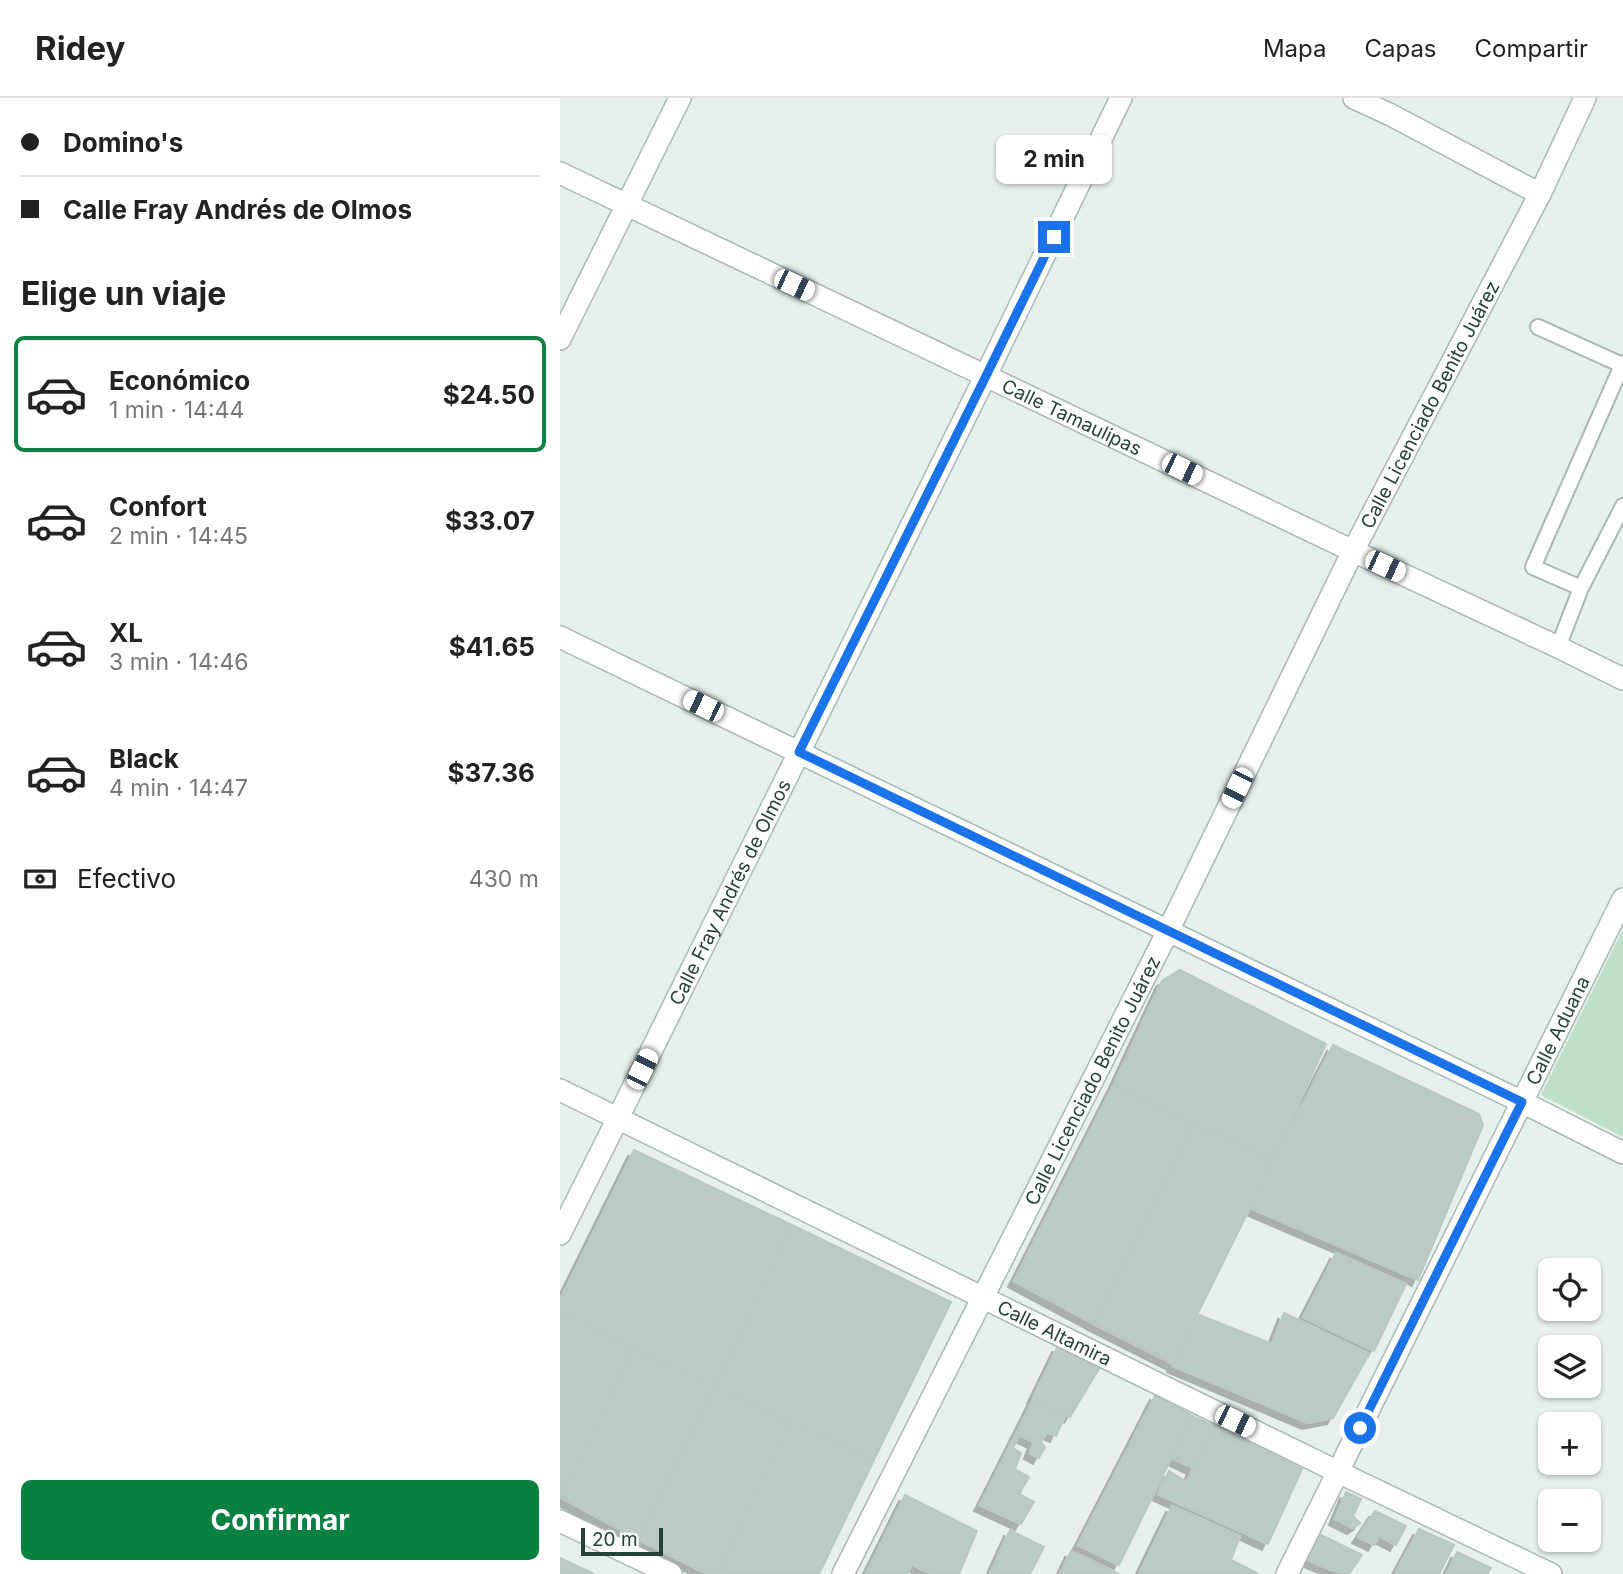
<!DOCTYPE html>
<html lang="es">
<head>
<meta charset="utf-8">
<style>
  body { margin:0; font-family:Inter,sans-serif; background:#f2f2f2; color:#222; height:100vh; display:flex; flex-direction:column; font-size:26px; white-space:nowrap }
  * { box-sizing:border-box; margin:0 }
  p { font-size:23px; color:#767676 }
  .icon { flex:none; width:38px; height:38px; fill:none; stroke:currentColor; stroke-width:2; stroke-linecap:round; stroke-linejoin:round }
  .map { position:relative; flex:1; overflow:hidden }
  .drawer { display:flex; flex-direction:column; background:#fff; width:560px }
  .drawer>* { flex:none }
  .guide { display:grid; align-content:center; height:154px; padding:0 21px; background:#fff }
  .buttons { position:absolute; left:978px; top:1160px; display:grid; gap:14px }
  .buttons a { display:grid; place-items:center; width:63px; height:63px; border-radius:10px; background:#fff; box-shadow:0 2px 5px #0004; font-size:35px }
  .scale { position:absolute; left:21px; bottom:18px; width:82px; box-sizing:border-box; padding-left:7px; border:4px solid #24423a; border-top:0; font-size:19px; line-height:24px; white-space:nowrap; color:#24423a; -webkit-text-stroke:5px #f7fbf9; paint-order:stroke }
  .end { position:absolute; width:32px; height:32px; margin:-16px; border:9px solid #1a73e8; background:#fff; box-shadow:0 0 0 4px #fff }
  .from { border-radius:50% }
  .bubble { position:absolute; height:49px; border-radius:10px; background:#fff; box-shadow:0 2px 5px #0004; font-size:23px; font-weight:700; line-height:49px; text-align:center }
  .car { position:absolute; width:21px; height:42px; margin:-21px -10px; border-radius:9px; box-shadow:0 0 5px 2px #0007; background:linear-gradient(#fff 24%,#345 0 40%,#fff 0 76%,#345 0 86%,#fff 0) }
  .guide b { display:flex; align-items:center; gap:24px; height:66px; font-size:26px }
  .guide b+b { border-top:2px solid #e0e0e0 }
  .guide i { width:18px; height:18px; background:#222 }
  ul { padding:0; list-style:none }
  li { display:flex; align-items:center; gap:21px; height:116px; margin:0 14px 10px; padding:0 7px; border:4px solid transparent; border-radius:10px }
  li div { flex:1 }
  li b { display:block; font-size:26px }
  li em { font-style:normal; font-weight:700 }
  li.active { border-color:#0b8043 }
  li>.icon { width:63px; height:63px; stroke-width:1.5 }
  h2 { padding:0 21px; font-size:32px; line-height:84px }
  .pay { display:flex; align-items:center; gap:18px; height:77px; padding:0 21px; font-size:26px }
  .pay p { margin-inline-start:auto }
  .action { display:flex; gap:14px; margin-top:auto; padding:14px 21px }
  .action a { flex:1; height:80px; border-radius:10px; background:#0b8043; color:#fff; font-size:28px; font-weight:700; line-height:80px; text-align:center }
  header { display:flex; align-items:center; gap:42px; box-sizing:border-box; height:98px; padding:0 35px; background:#fff; border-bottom:2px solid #e0e0e0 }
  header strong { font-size:33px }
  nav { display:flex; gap:38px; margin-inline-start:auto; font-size:24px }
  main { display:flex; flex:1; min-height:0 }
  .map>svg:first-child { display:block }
  .green { fill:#bfe0c8 }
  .building { fill:#bbcac4; stroke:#b8c9c2; stroke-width:2; filter:url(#shadow) }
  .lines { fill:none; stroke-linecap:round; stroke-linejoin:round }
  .service-casing { stroke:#a8b8b2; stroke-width:18 }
  .minor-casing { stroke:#a8b8b2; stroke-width:24 }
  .tertiary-casing { stroke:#a8b8b2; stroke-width:24 }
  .secondary-casing { stroke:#a4bbb3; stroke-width:24 }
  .service { stroke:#fff; stroke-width:14 }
  .minor { stroke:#fff; stroke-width:21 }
  .tertiary { stroke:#fff; stroke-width:21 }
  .secondary { stroke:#fff; stroke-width:21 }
  .route { stroke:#1a73e8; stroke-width:9 }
  .labels { text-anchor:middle; stroke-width:5; stroke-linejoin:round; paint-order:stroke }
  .street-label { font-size:19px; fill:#24423a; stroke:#f7fbf9 }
</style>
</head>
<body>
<header>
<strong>Ridey</strong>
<nav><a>Mapa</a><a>Capas</a><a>Compartir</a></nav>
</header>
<main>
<section class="drawer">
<div class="guide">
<b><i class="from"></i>Domino's</b>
<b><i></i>Calle Fray Andrés de Olmos</b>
</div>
<h2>Elige un viaje</h2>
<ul>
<li class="active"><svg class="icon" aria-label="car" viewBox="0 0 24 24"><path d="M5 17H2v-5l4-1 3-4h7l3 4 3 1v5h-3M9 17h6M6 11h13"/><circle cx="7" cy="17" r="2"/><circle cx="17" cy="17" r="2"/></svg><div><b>Económico</b><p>1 min · 14:44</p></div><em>$24.50</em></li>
<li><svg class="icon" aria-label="car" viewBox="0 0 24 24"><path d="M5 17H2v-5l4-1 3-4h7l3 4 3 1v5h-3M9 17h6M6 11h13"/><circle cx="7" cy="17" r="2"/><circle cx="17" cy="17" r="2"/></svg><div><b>Confort</b><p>2 min · 14:45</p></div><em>$33.07</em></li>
<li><svg class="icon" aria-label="car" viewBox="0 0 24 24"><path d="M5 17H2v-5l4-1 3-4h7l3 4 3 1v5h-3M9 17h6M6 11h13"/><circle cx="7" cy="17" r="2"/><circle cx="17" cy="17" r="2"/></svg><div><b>XL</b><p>3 min · 14:46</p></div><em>$41.65</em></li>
<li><svg class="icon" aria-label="car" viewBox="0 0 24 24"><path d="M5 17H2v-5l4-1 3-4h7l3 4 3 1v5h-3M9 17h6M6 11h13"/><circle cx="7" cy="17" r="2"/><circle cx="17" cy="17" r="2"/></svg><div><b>Black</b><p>4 min · 14:47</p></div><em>$37.36</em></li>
</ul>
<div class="pay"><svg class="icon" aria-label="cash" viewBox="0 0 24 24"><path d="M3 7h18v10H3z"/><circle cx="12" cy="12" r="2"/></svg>Efectivo<p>430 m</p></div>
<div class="action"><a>Confirmar</a></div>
</section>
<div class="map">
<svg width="1063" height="1476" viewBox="0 0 1063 1476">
  <defs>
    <filter id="shadow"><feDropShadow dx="-6" dy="6" stdDeviation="0" flood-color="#0004"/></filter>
  </defs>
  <rect width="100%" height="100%" fill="#e6efeb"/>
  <polygon class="green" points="1061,835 1063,836 1063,1039 981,997"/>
  <g class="building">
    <polygon points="620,872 766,946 713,1063 554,986 602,883"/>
    <polygon points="773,947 919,1016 923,1027 858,1182 690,1110"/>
    <polygon points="554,986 634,1026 534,1226 454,1183"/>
    <polygon points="634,1026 713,1063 613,1266 534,1226"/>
    <polygon points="74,1052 232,1127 155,1290 0,1213 0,1202"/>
    <polygon points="232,1127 391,1204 314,1362 155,1290"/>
    <polygon points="776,1155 846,1186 814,1253 743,1219"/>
    <polygon points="0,1213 74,1250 2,1400 0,1399"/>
    <polygon points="724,1215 809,1256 773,1320 748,1325 613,1268 637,1216 712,1246"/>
    <polygon points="498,1248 540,1269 510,1319 473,1300"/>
    <polygon points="74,1250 155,1290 79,1442 2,1400"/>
    <polygon points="155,1290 230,1324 157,1476 148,1476 79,1442"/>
    <polygon points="596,1296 632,1318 559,1467 518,1447"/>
    <polygon points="473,1302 505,1318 496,1338 487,1334 481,1344 485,1349 479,1360 470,1355 474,1344 459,1337 453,1350 461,1355 455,1371 469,1379 459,1396 474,1404 461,1426 420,1407"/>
    <polygon points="632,1318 657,1329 633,1370 612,1360"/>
    <polygon points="230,1324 314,1362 259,1476 157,1476"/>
    <polygon points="657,1329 742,1371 708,1446 598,1396 609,1373 627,1384 633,1370"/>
    <polygon points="786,1394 801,1401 793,1418 800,1425 793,1430 775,1421"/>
    <polygon points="345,1397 417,1433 399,1476 372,1476 352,1466 347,1476 306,1476"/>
    <polygon points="612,1408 680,1438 671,1462 697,1475 697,1476 579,1476"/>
    <polygon points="815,1413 846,1428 836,1447 819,1438 814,1447 798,1439"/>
    <polygon points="859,1431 894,1447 879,1476 835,1476"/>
    <polygon points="450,1432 484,1449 470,1476 430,1476"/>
    <polygon points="759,1436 802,1457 789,1476 769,1471 748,1462"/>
    <polygon points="511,1453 559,1476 500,1476"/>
    <polygon points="897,1454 931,1470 927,1476 887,1476"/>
    <polygon points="0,1460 34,1476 0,1476"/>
  </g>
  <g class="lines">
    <defs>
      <g id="service">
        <polyline points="978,229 1062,267"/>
        <polyline points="1021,490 973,469 1063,265"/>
        <polyline points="998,549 1021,490 1063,408"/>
      </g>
      <g id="minor">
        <polyline points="794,0 831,17 980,96"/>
        <path id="s1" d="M 0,75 L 793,453 L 998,549 L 1063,581"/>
        <path id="s2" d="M 608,833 L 793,453 L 980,96 L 1025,0"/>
        <path id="s3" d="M 962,1004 L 1063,801"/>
        <polyline points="0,1136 58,1020"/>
        <polyline points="0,1423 111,1476"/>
      </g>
      <g id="tertiary">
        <path id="s4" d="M 283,1476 L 608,833"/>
        <polyline points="727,1476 962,1004"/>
      </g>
      <g id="secondary">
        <polyline points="0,241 120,0"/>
        <polyline points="0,539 962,1004 1063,1055"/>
        <path id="s5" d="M 0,992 L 778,1374 L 991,1476"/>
        <path id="s6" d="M 58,1020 L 426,277 L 561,0"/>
      </g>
    </defs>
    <use href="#service" class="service-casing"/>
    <use href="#minor" class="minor-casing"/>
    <use href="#tertiary" class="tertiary-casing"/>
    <use href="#secondary" class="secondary-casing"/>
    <use href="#service" class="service"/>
    <use href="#minor" class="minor"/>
    <use href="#tertiary" class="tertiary"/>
    <use href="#secondary" class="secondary"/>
  </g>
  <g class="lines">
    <polyline class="route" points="494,139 426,278 239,654 962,1004 800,1330"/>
  </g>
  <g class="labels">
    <g class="street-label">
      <text dy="7" stroke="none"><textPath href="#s2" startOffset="588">Calle Licenciado Benito Juárez</textPath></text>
      <text dy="7" stroke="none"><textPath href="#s1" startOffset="567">Calle Tamaulipas</textPath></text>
      <text dy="7" stroke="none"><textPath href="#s6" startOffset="252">Calle Fray Andrés de Olmos</textPath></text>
      <text dy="7" stroke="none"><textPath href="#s3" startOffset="80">Calle Aduana</textPath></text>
      <text dy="7" stroke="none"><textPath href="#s4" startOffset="553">Calle Licenciado Benito Juárez</textPath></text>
      <text dy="7" stroke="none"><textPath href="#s5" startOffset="551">Calle Altamira</textPath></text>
    </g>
  </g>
</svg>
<div class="buttons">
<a><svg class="icon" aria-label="locate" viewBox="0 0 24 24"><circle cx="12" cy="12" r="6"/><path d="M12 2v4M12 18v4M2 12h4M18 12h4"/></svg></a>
<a><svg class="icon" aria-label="layers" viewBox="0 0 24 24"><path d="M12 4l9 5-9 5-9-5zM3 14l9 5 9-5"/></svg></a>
<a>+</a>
<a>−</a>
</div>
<div class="scale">20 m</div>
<i class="end from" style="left:800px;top:1330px"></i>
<i class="end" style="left:494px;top:139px"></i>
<div class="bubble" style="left:436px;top:37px;width:116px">2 min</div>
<i class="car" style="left:234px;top:187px;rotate:115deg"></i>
<i class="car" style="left:622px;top:371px;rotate:116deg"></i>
<i class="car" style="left:825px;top:468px;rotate:115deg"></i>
<i class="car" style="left:143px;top:608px;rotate:296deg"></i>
<i class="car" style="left:677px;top:690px;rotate:206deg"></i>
<i class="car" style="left:82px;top:971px;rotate:26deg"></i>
<i class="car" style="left:675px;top:1323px;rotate:116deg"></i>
</div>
</main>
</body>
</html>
